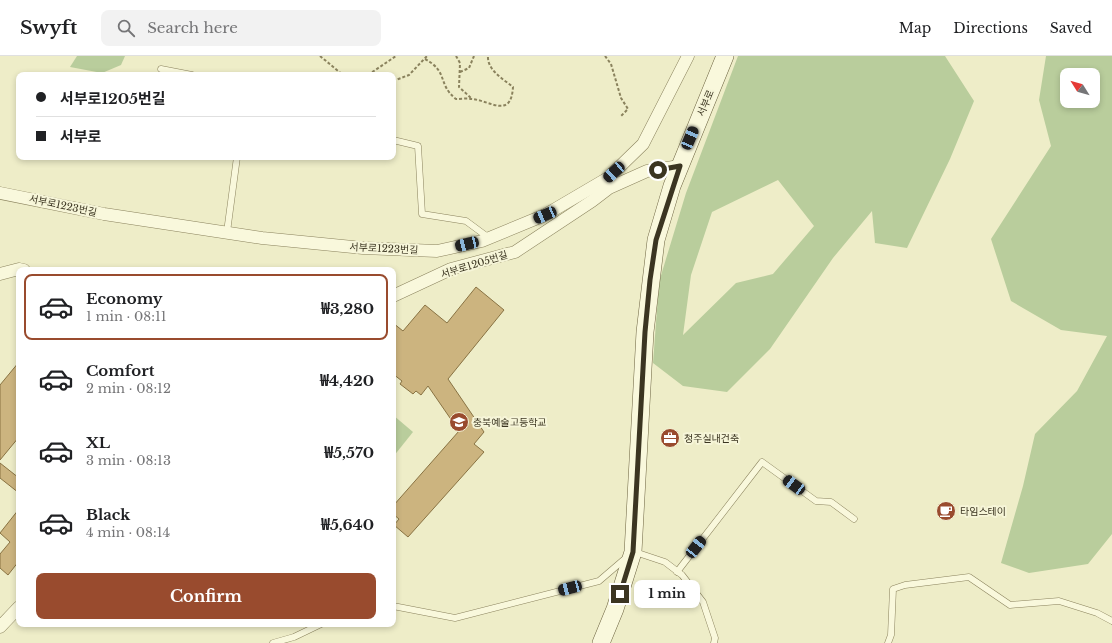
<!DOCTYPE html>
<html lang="en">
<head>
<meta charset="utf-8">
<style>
  body { margin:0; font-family:"Libre Baskerville","Noto Sans KR",serif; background:#f2f2f2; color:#202124; height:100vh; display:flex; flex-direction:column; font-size:15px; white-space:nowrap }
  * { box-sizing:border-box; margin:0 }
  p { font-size:13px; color:#757577 }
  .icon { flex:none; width:22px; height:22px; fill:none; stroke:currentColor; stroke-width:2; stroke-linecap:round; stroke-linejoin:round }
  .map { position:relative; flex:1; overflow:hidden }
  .side { position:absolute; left:16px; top:211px; width:380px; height:360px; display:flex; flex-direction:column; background:#fff; border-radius:8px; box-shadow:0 2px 6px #0003 }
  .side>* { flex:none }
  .banner { position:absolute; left:16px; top:16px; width:380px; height:88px; border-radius:8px; box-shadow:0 2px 6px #0003; display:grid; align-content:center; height:88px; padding:0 20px; background:#fff }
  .needle { width:26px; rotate:307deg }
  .controls { position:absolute; left:1060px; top:12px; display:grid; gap:8px }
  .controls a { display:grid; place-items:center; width:40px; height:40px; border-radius:8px; background:#fff; box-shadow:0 2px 6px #0003; font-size:20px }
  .end { position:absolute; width:18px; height:18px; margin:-9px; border:5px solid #3b3521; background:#fff; box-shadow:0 0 0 2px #fff }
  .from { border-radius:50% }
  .bubble { position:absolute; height:28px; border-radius:8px; background:#fff; box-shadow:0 2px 6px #0003; font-size:13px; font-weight:800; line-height:28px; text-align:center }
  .car { position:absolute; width:12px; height:24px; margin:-12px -6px; border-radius:5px; box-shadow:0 0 3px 1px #0007; background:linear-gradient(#222 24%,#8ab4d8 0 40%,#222 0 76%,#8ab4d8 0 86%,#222 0) }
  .banner b { display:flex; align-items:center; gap:14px; height:38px; font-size:15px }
  .banner b+b { border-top:1px solid #e0e0e0 }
  .banner i { width:10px; height:10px; background:#202124 }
  ul { padding:7px 0 0; list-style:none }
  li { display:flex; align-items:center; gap:12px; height:66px; margin:0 8px 6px; padding:0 12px; border:2px solid transparent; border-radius:8px }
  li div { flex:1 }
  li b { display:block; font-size:15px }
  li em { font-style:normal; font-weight:800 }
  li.on { border-color:#994b2e }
  li>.icon { width:36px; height:36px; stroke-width:1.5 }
  .button { display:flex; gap:8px; margin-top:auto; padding:8px 20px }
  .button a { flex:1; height:46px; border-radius:8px; background:#994b2e; color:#fff; font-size:16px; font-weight:800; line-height:46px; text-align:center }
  header { display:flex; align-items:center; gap:24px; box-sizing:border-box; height:56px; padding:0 20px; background:#fff; border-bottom:1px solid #e0e0e0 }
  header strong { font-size:19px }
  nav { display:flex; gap:22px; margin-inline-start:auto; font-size:14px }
  .search { width:280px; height:36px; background:#f2f2f2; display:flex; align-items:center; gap:10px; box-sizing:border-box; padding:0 14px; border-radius:8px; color:#757577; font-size:15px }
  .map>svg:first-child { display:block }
  .green { fill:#b9cd9c; fill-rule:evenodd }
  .building { fill:#ccb47f; stroke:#897343 }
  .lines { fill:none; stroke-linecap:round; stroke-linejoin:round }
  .lane-casing { stroke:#8a825d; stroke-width:7 }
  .street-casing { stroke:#8a825d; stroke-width:13 }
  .secondary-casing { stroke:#6c6340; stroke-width:18 }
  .path { stroke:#8a825d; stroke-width:2; stroke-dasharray:3 2; stroke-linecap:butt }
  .lane { stroke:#f9f8dc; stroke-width:6 }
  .street { stroke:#f9f8dc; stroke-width:12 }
  .secondary { stroke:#f9f8dc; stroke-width:17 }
  .route { stroke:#3b3521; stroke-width:5 }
  .labels { text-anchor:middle; stroke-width:4; stroke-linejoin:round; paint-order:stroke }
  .street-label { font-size:10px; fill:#3b3521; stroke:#f6f5d8 }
  .poi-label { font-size:10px; fill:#3b3521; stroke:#f6f5d8; text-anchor:start }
</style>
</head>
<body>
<header>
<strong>Swyft</strong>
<div class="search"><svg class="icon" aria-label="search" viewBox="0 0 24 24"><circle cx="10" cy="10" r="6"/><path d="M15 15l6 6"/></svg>Search here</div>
<nav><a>Map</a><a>Directions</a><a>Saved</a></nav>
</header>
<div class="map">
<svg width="1112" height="587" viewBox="0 0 1112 587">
  <rect width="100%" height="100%" fill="#eeedc8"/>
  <g class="green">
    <polygon points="77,0 125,0 121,9 102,17 70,11"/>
    <path d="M 738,0 L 945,0 L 974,45 L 950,103 L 907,192 L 875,187 L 872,155 L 833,202 L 770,293 L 727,336 L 683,330 L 653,307 L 659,226 L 686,137 ZM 778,124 L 814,170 L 773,218 L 736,227 L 683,279 L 691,219 L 712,156 Z"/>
    <path d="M 1046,0 L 1112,0 L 1112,478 L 1088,508 L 1029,517 L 1001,507 L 1023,430 L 1035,378 L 1077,335 L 1107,280 L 1061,274 L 1011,245 L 991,183 L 1051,90 L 1039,44 ZM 1067,19 L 1093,19 L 1093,45 L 1067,45 Z"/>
    <polygon points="393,359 413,376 393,401"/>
  </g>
  <g class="building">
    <polygon points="476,231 504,254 448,323 484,376 474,388 484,396 408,481 394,469 399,463 393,458 393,450 459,375 428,330 421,339 416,335 413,338 400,328 402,325 393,318 393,267 403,275 425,249 447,267"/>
    <polygon points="19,306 19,381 0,404 0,329"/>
    <polygon points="0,407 19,422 19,437 0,422"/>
    <polygon points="19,453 19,505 8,519 0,512 0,498 10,486 0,477"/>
  </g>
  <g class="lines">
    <defs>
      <g id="lane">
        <polyline points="161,13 192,19"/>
        <polyline points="393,84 418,90 422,158 466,165 489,182"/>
        <polyline points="227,176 237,101"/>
        <polyline points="635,496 665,506 682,519 703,546 715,582 714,587"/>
        <polyline points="677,516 762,406 816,445 831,446 854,463"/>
        <polyline points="393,550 455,562 599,525 627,501"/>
        <polyline points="273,587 294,581 321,568"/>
        <polyline points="888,587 891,579 893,533 905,529 969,521 1010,549 1059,545 1097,557 1112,565"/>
      </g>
      <g id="street">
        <polyline points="0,137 104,158 262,182 363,192 437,195 482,185 545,159 608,122 643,88 688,0"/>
        <polyline points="0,218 19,213 24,214"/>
        <polyline points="393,240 451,213 515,196 592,145 609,132 647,115 680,110"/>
        <polyline points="0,571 19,551"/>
      </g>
      <polyline id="secondary" points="601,587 615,553 633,496 645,276 656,184 672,130 725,0"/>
    </defs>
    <use href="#lane" class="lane-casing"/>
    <use href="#street" class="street-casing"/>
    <use href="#secondary" class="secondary-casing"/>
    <g class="path">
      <polyline points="320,0 343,19"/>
      <polyline points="456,0 460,7 459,31 471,42"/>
      <polyline points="605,0 611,8 621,42 628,53 621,60"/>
      <path d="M 425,3 C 449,16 437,28 456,43 C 461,43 467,42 472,43 C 491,45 511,63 513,31 C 503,23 487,14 488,0"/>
      <polyline points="460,16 469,12 474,0"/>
      <polyline points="368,19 396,0"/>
      <polyline points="393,25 409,19 427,0"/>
    </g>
    <use href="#lane" class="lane"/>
    <use href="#street" class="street"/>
    <use href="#secondary" class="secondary"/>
  </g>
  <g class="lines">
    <polyline class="route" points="620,538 633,496 645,276 650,224 656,184 680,110 658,114"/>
  </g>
  <defs>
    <symbol id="school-disc" viewBox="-11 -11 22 22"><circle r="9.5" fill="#994b2e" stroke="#f6f5d8"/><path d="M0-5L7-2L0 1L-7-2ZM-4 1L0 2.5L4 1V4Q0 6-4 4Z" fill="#fff"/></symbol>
    <symbol id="office-disc" viewBox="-11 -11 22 22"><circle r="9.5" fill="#994b2e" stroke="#f6f5d8"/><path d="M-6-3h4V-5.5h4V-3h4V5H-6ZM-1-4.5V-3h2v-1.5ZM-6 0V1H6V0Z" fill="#fff"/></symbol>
    <symbol id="cafe-disc" viewBox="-11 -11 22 22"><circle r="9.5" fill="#994b2e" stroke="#f6f5d8"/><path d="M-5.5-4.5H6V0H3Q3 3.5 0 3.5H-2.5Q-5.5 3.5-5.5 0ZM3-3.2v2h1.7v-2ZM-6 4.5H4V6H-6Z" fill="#fff"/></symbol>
  </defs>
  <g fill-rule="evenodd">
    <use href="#school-disc" x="448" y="355" width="22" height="22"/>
    <use href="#office-disc" x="659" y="371" width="22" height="22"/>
    <use href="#cafe-disc" x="935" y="444" width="22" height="22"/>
  </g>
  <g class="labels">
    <g class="street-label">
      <text transform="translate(705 47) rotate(-67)" y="4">서부로</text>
      <text transform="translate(63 149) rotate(12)" y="4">서부로1223번길</text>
      <text transform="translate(384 192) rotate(3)" y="4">서부로1223번길</text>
      <text transform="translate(474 208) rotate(-17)" y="4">서부로1205번길</text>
    </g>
    <g class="poi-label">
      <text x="473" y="370">충북예술고등학교</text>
      <text x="684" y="386">청주실내건축</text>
      <text x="960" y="459">타임스테이</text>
    </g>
  </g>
</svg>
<div class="controls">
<a><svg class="needle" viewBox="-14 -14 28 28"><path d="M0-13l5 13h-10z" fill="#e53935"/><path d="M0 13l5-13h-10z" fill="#757577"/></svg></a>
</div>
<i class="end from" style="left:658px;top:114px"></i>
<i class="end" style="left:620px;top:538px"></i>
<div class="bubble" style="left:634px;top:524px;width:66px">1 min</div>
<i class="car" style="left:690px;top:82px;rotate:23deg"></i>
<i class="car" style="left:614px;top:116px;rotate:228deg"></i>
<i class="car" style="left:545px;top:159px;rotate:247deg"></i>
<i class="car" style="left:467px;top:188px;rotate:257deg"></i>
<i class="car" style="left:794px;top:429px;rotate:306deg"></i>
<i class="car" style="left:696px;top:491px;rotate:38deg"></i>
<i class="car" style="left:570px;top:532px;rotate:255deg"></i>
<div class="banner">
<b><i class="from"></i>서부로1205번길</b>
<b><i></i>서부로</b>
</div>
<section class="side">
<ul>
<li class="on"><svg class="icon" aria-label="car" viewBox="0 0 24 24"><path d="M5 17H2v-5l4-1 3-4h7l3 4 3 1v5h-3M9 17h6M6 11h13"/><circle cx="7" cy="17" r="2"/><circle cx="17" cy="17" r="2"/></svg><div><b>Economy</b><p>1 min · 08:11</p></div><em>₩3,280</em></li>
<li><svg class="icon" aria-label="car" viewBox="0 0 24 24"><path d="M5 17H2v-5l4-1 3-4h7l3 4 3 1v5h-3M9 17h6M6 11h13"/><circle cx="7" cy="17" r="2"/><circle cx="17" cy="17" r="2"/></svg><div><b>Comfort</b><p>2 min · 08:12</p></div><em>₩4,420</em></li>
<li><svg class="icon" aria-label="car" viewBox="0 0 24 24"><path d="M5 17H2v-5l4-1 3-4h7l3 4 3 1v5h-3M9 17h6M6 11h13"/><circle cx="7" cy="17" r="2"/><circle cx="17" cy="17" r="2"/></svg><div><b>XL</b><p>3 min · 08:13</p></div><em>₩5,570</em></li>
<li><svg class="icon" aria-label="car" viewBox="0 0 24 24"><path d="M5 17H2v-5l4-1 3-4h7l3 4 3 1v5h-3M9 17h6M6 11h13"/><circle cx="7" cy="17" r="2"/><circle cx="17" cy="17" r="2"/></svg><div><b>Black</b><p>4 min · 08:14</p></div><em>₩5,640</em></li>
</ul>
<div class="button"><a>Confirm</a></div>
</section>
</div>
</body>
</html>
